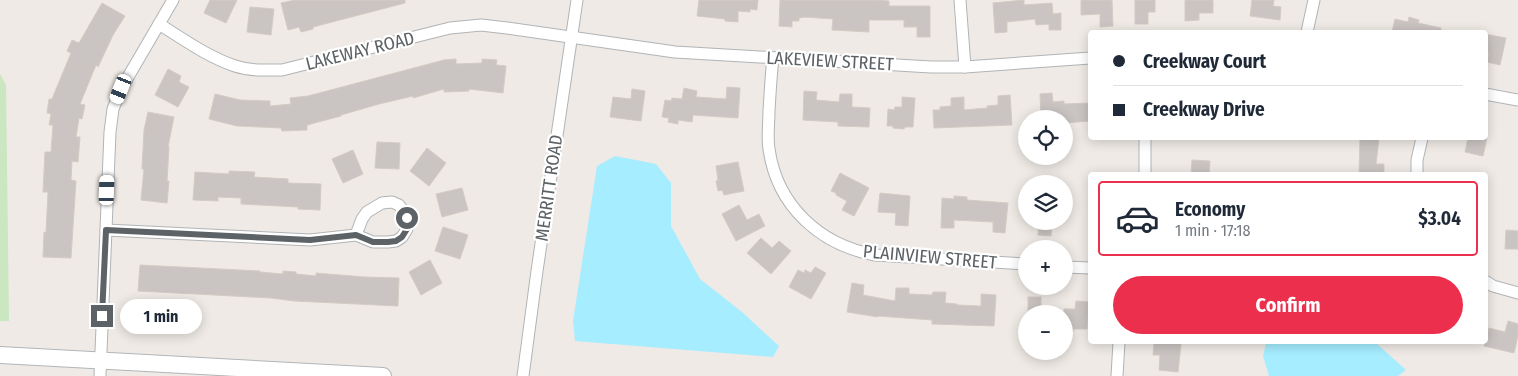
<!DOCTYPE html>
<html lang="en">
<head>
<meta charset="utf-8">
<style>
  body { margin:0; font-family:"Fira Sans Condensed",sans-serif; background:#f2f2f3; color:#1f2937; height:100vh; display:flex; flex-direction:column; font-size:19px; white-space:nowrap }
  * { box-sizing:border-box; margin:0 }
  p { font-size:16px; color:#747a83 }
  .icon { flex:none; width:28px; height:28px; fill:none; stroke:currentColor; stroke-width:2; stroke-linecap:round; stroke-linejoin:round }
  .map { position:relative; flex:1; overflow:hidden }
  .drawer { position:absolute; left:1088px; top:172px; width:400px; height:172px; display:flex; flex-direction:column; background:#fff; border-radius:5px; box-shadow:0 2px 12px #0003 }
  .drawer>* { flex:none }
  .top-card { position:absolute; left:1088px; top:30px; width:400px; height:110px; border-radius:5px; box-shadow:0 2px 12px #0003; display:grid; align-content:center; height:110px; padding:0 25px; background:#fff }
  .controls { position:absolute; left:1018px; top:110px; display:grid; gap:10px }
  .controls a { display:grid; place-items:center; width:55px; height:55px; border-radius:50%; background:#fff; box-shadow:0 2px 12px #0003; font-size:25px }
  .end { position:absolute; width:22px; height:22px; margin:-11px; border:6px solid #5c6265; background:#fff; box-shadow:0 0 0 2px #fff }
  .from { border-radius:50% }
  .bubble { position:absolute; height:35px; border-radius:18px; background:#fff; box-shadow:0 2px 12px #0003; font-size:16px; font-weight:700; line-height:35px; text-align:center }
  .car { position:absolute; width:15px; height:30px; margin:-15px -8px; border-radius:6px; box-shadow:0 0 4px 1px #0007; background:linear-gradient(#fff 24%,#345 0 40%,#fff 0 76%,#345 0 86%,#fff 0) }
  .top-card b { display:flex; align-items:center; gap:18px; height:48px; font-size:19px }
  .top-card b+b { border-top:1px solid #e0e1e3 }
  .top-card i { width:12px; height:12px; background:#1f2937 }
  ul { padding:9px 0 0; list-style:none }
  li { display:flex; align-items:center; gap:15px; height:75px; margin:0 10px 8px; padding:0 15px; border:2px solid transparent; border-radius:5px }
  li div { flex:1 }
  li b { display:block; font-size:19px }
  li em { font-style:normal; font-weight:700 }
  li.active { border-color:#eb2f4c }
  li>.icon { width:45px; height:45px; stroke-width:1.5 }
  .button { display:flex; gap:10px; margin-top:auto; padding:10px 25px }
  .button a { flex:1; height:58px; border-radius:30px; background:#eb2f4c; color:#fff; font-size:20px; font-weight:700; line-height:58px; text-align:center }
  .map>svg:first-child { display:block }
  .green { fill:#cae7c1 }
  .water { fill:#a5edff }
  .building { fill:#cac5c2; stroke:#d4cbc3 }
  .lines { fill:none; stroke-linecap:round; stroke-linejoin:round }
  .street-casing { stroke:#b0b4b7; stroke-width:13 }
  .secondary-casing { stroke:#b1b6ba; stroke-width:18 }
  .street { stroke:#fff; stroke-width:11 }
  .secondary { stroke:#fff; stroke-width:16 }
  .route { stroke:#5c6265; stroke-width:6 }
  .labels { text-anchor:middle; stroke-width:4.5; stroke-linejoin:round; paint-order:stroke }
  .street-label { font-size:18px; fill:#5c6265; stroke:#fff }
</style>
</head>
<body>
<div class="map">
<svg width="1518" height="376" viewBox="0 0 1518 376">
  <rect width="100%" height="100%" fill="#efeae5"/>
  <polygon class="green" points="0,74 6,85 9,321 0,321"/>
  <g class="water">
    <polygon points="615,156 656,164 671,183 671,226 700,279 742,312 779,346 773,357 575,341 573,321 597,166"/>
    <polygon points="1266,343 1376,343 1406,370 1398,376 1269,376 1263,356"/>
  </g>
  <g class="building">
    <polygon points="210,0 237,0 226,23 204,13"/>
    <polygon points="295,0 405,0 405,3 313,27 313,29 301,32 299,27 288,30 281,3"/>
    <polygon points="699,0 758,0 757,10 750,9 750,12 738,11 738,22 725,21 725,19 697,16"/>
    <polygon points="780,0 875,0 889,1 889,6 930,6 930,37 917,37 917,27 904,27 904,20 869,20 869,32 832,30 833,19 805,17 799,18 799,21 792,21 792,27 779,26"/>
    <polygon points="1024,0 1024,5 1052,3 1053,14 1061,13 1061,30 1049,30 1049,24 1036,25 1035,19 1007,22 1007,32 995,33 993,3"/>
    <polygon points="1081,0 1112,0 1113,26 1100,27 1100,14 1081,15"/>
    <polygon points="1135,0 1155,0 1155,12 1148,12 1148,24 1135,24"/>
    <polygon points="1185,0 1213,0 1213,13 1199,13 1199,20 1185,21"/>
    <polygon points="1252,0 1274,0 1273,6 1281,7 1280,20 1250,16"/>
    <polygon points="102,3 125,16 113,35 98,67 96,65 80,104 85,105 82,119 79,118 76,137 80,137 78,162 72,161 71,180 76,181 71,258 43,257 44,232 46,233 48,192 43,192 45,152 51,152 53,125 49,125 51,114 47,113 49,99 52,99 71,53 67,51 72,40 79,43"/>
    <polygon points="250,7 274,9 271,35 247,32"/>
    <polygon points="1409,17 1419,20 1418,23 1441,28 1441,32 1392,32 1395,19 1408,22"/>
    <polygon points="1485,34 1506,38 1500,65 1487,62 1489,53 1485,53"/>
    <polygon points="456,59 456,64 482,63 482,59 497,60 496,65 506,66 503,93 469,89 469,91 444,92 444,89 413,98 413,96 379,104 341,115 341,116 307,125 307,130 282,131 281,128 237,126 209,119 215,94 240,100 270,101 270,106 291,104 290,98 308,96 444,60"/>
    <polygon points="168,69 181,76 179,82 189,87 178,107 155,95"/>
    <polygon points="727,87 740,88 738,118 693,115 692,122 678,120 678,124 668,122 669,118 662,117 665,100 671,101 672,98 682,99 684,88 697,91 696,97 726,99"/>
    <polygon points="632,89 645,91 641,121 610,117 613,97 631,99"/>
    <polygon points="804,91 817,92 816,100 839,102 840,94 852,94 852,107 870,108 869,127 838,126 838,122 803,120"/>
    <polygon points="1052,93 1053,102 1064,101 1064,104 1090,103 1090,121 1064,123 1064,119 1041,119 1040,94"/>
    <polygon points="1010,95 1012,125 934,128 933,110 940,110 940,107 951,106 951,98 964,97 964,110 987,108 987,106 998,105 998,96"/>
    <polygon points="902,97 915,98 913,127 905,127 904,129 893,128 893,126 887,126 888,109 894,110 895,107 902,107"/>
    <polygon points="148,112 174,117 168,147 169,147 167,181 169,181 167,203 141,200 144,169 142,169 144,130"/>
    <polygon points="1360,138 1379,138 1376,164 1384,164 1384,175 1359,175"/>
    <polygon points="1468,138 1487,138 1483,156 1465,152"/>
    <polygon points="377,142 400,143 399,169 375,168"/>
    <polygon points="427,148 446,163 429,186 410,171"/>
    <polygon points="353,150 363,174 343,183 332,159"/>
    <polygon points="1192,160 1210,161 1209,175 1191,175"/>
    <polygon points="738,162 744,191 724,195 722,190 718,191 716,181 718,180 716,166"/>
    <polygon points="229,171 255,172 254,177 288,179 288,183 321,184 320,210 298,209 298,207 241,204 241,198 218,197 218,201 193,200 195,172 229,174"/>
    <polygon points="840,173 869,188 854,216 842,210 847,201 836,195 836,193 831,191"/>
    <polygon points="462,188 468,210 442,217 436,194"/>
    <polygon points="880,193 910,196 908,226 895,225 896,213 878,212"/>
    <polygon points="954,196 967,197 967,200 1008,203 1005,233 993,232 993,222 954,220 954,228 941,228 942,198 954,199"/>
    <polygon points="739,205 747,220 759,214 765,226 736,241 722,214"/>
    <polygon points="1039,221 1052,221 1051,236 1038,235"/>
    <polygon points="443,227 468,235 460,259 435,251"/>
    <polygon points="1506,230 1518,231 1518,249 1505,249"/>
    <polygon points="761,238 772,248 779,241 791,251 771,274 747,253"/>
    <polygon points="430,260 442,283 421,295 409,272"/>
    <polygon points="140,265 260,271 260,272 283,274 283,271 296,272 296,274 316,276 316,273 364,277 399,278 398,306 294,301 271,298 138,291"/>
    <polygon points="815,267 826,273 811,299 789,287 798,270 804,273 805,270 811,273"/>
    <polygon points="852,283 864,285 863,295 895,301 896,288 909,288 909,294 932,295 933,292 946,292 945,303 957,304 957,305 981,306 981,294 996,295 994,326 932,324 932,320 878,316 878,317 847,312"/>
    <rect x="1028" y="297" width="13" height="17"/>
    <polygon points="1076,301 1089,302 1087,329 1073,329 1073,332 1064,332 1064,309 1075,309"/>
    <polygon points="1508,321 1518,324 1518,336 1514,353 1484,346 1489,328 1505,332"/>
    <polygon points="1154,342 1181,344 1178,372 1159,370 1160,355 1153,355"/>
  </g>
  <g class="lines">
    <defs>
      <g id="street">
        <polyline points="960,0 965,67"/>
        <path d="M 159,24 C 183,39 208,57 235,66 C 250,71 266,70 282,70 L 450,28 L 481,25 L 507,28 L 675,52 L 931,67 L 965,67 L 1090,58"/>
        <polyline points="1307,32 1314,0"/>
        <path d="M 773,58 C 771,76 770,93 769,111 C 769,124 767,137 769,149 C 777,206 820,245 875,255 L 1026,264"/>
        <polyline points="1485,94 1518,100"/>
        <polyline points="1145,175 1145,138"/>
        <polyline points="1417,175 1417,160 1422,138"/>
        <polyline points="106,230 310,240 356,235 373,242 388,242 396,241 402,237 407,229 407,218 404,212 399,205 392,202 382,203 367,212 362,219 356,235"/>
        <polyline points="1064,267 1090,268"/>
        <polyline points="1485,281 1493,286 1518,293"/>
        <polyline points="100,376 110,132 113,109 121,89 173,0"/>
        <polyline points="523,376 537,271 577,0"/>
        <polyline points="1117,376 1119,342"/>
      </g>
      <polyline id="secondary" points="0,355 383,376"/>
    </defs>
    <use href="#street" class="street-casing"/>
    <use href="#secondary" class="secondary-casing"/>
    <use href="#street" class="street"/>
    <use href="#secondary" class="secondary"/>
  </g>
  <g class="lines">
    <polyline class="route" points="102,316 106,230 310,240 356,235 373,242 388,242 396,241 402,237 407,229 407,218"/>
  </g>
  <g class="labels">
    <g class="street-label">
      <text transform="translate(360 51) rotate(-14)" y="6">LAKEWAY ROAD</text>
      <text transform="translate(830 61) rotate(3)" y="6">LAKEVIEW STREET</text>
      <text transform="translate(549 188) rotate(-82)" y="6">MERRITT ROAD</text>
      <text transform="translate(930 257) rotate(5)" y="6">PLAINVIEW STREET</text>
    </g>
  </g>
</svg>
<div class="controls">
<a><svg class="icon" aria-label="locate" viewBox="0 0 24 24"><circle cx="12" cy="12" r="6"/><path d="M12 2v4M12 18v4M2 12h4M18 12h4"/></svg></a>
<a><svg class="icon" aria-label="layers" viewBox="0 0 24 24"><path d="M12 4l9 5-9 5-9-5zM3 14l9 5 9-5"/></svg></a>
<a>+</a>
<a>−</a>
</div>
<i class="end from" style="left:407px;top:218px"></i>
<i class="end" style="left:102px;top:316px"></i>
<div class="bubble" style="left:120px;top:299px;width:82px">1 min</div>
<i class="car" style="left:121px;top:89px;rotate:202deg"></i>
<i class="car" style="left:107px;top:190px;rotate:2deg"></i>
<div class="top-card">
<b><i class="from"></i>Creekway Court</b>
<b><i></i>Creekway Drive</b>
</div>
<section class="drawer">
<ul>
<li class="active"><svg class="icon" aria-label="car" viewBox="0 0 24 24"><path d="M5 17H2v-5l4-1 3-4h7l3 4 3 1v5h-3M9 17h6M6 11h13"/><circle cx="7" cy="17" r="2"/><circle cx="17" cy="17" r="2"/></svg><div><b>Economy</b><p>1 min · 17:18</p></div><em>$3.04</em></li>
</ul>
<div class="button"><a>Confirm</a></div>
</section>
</div>
</body>
</html>
